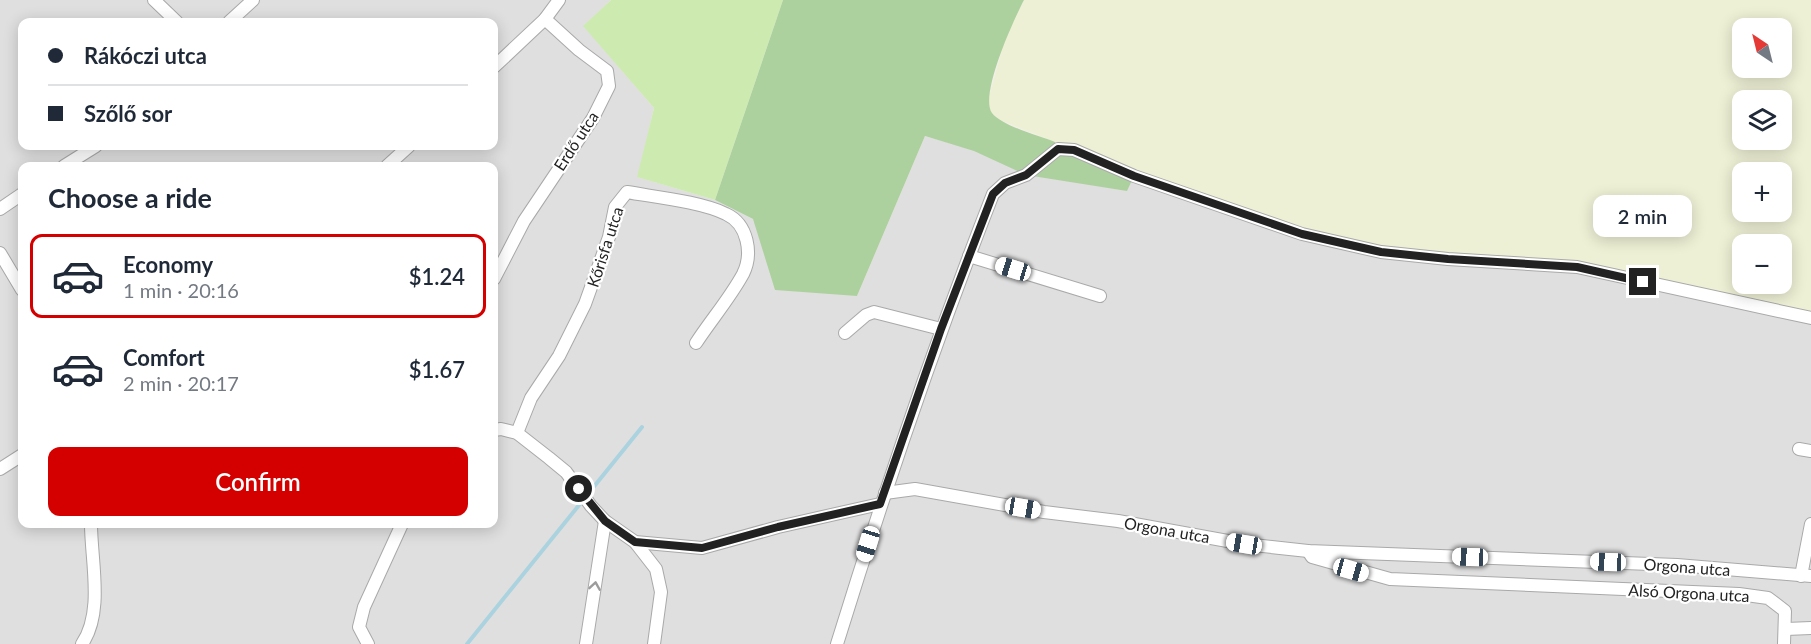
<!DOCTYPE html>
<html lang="en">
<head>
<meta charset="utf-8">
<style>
  body { margin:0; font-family:Lato,sans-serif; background:#f6f6f7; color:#1f2937; height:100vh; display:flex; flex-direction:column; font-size:22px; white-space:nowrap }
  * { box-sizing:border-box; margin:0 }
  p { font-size:20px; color:#747a83 }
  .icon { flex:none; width:33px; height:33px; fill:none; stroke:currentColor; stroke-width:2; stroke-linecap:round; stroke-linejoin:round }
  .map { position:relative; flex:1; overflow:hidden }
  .panel { position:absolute; left:18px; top:162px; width:480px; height:366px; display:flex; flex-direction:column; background:#fff; border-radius:12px; box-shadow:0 3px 15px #0003 }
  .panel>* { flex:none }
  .guide { position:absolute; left:18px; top:18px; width:480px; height:132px; border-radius:12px; box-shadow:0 3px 15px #0003; display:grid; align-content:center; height:132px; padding:0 30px; background:#fff }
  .needle { width:39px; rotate:325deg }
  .buttons { position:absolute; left:1732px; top:18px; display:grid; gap:12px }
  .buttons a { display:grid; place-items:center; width:60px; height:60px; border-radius:12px; background:#fff; box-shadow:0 3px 15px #0003; font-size:30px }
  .end { position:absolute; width:27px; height:27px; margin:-14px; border:8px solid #222; background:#fff; box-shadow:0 0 0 3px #fff }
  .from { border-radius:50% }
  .bubble { position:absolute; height:42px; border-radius:12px; background:#fff; box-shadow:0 3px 15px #0003; font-size:20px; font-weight:600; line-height:42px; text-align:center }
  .car { position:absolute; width:18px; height:36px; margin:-18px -9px; border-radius:8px; box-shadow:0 0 4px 2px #0007; background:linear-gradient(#fff 24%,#345 0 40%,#fff 0 76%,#345 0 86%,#fff 0) }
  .guide b { display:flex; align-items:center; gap:21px; height:57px; font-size:22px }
  .guide b+b { border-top:2px solid #e0e1e3 }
  .guide i { width:15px; height:15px; background:#1f2937 }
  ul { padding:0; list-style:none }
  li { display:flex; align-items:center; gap:18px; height:84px; margin:0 12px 9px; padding:0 18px; border:3px solid transparent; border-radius:12px }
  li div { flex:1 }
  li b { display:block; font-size:22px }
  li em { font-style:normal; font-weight:600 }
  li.selected { border-color:#d40000 }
  li>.icon { width:54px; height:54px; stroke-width:1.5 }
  h2 { padding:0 30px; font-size:27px; line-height:72px }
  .button { display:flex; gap:12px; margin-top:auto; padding:12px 30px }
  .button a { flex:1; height:69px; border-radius:12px; background:#d40000; color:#fff; font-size:24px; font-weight:600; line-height:69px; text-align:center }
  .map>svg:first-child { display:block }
  .residential { fill:#e0dfdf; fill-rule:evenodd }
  .farmland { fill:#eef0d5; fill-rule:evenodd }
  .grass { fill:#cdebb0 }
  .forest { fill:#add19e }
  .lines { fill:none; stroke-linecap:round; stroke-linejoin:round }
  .stream { stroke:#aad3df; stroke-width:4 }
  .minor-casing { stroke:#a9a9a9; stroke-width:14 }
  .minor { stroke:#fff; stroke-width:12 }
  .oneway { stroke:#9c9c9c }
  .route { stroke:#222; stroke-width:8 }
  .labels { text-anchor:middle; stroke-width:4.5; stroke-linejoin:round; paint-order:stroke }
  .street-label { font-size:16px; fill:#222; stroke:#fff }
</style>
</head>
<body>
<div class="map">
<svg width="1811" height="644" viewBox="0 0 1811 644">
  <rect width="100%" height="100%" fill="#f2efe9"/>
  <path class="residential" d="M 0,0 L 611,0 L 584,26 L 654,108 L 638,177 L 715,200 L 753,219 L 857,296 L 925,136 L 974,150 L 1134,176 L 1577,267 L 1811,318 L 1811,644 L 0,644 ZM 22,22 L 494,22 L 494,146 L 22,146 ZM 22,166 L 494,166 L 494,524 L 22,524 Z"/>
  <path class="farmland" d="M 1024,0 L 1811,0 L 1811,318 L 1577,267 L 1448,259 L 1302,234 L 1058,149 L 1055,142 L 1000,120 L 991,112 L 988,100 L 1006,36 ZM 1743,28 L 1782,28 L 1782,68 L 1743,68 ZM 1743,100 L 1782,100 L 1782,140 L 1743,140 ZM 1743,172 L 1782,172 L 1782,212 L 1743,212 ZM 1743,244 L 1782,244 L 1782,284 L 1743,284 Z"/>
  <polygon class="grass" points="611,0 783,0 715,200 637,177 654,108 583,26"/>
  <path class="forest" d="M 783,0 L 1024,0 C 1014,19 979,95 992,113 C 1002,126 1040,136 1055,142 L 1058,149 L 1134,176 L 1127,191 L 1026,175 L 974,151 L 925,136 L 857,296 L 775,290 L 753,219 L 715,200 Z"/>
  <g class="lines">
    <polyline class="stream" points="467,644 642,427"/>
    <defs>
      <g id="minor">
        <polyline points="154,0 177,22"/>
        <polyline points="229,22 253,0"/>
        <polyline points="494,67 545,19 559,0"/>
        <polyline points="64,166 96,146"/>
        <polyline points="387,166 409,146"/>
        <polyline points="0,209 22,194"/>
        <polyline points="0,253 22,290"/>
        <polyline points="969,256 1100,296"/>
        <polyline points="494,279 524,221 593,118 609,86 607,71 579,50 545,19"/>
        <polyline points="845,333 866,315 874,312 941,329"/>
        <polyline points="494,430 501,429 517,433 549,458 566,472 591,506 605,521 635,542 702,548 778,527 880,504"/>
        <path d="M 517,433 L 531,398 L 559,356 L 585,304 L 609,237 L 615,207 L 627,192 C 655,197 702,202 726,214 C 748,224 753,254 743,274 C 730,298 711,320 696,343"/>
        <polyline points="1799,449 1811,451"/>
        <polyline points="0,469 22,455"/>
        <polyline points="885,493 915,489 1044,512 1118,521 1244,544 1308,551 1677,565 1811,576"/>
        <polyline points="635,542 656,569 661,592 654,644"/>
        <polyline points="1308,551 1312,557 1390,579 1739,594 1768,598 1785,611 1784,644"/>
        <polyline points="1801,576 1811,524"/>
        <polyline points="1786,629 1811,628"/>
        <path d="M 82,644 C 104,612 91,561 91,524"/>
        <polyline points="368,644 359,627 364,607 402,524"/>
        <polyline points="586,644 605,521"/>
        <path d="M 837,644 C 884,492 935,342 993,194 L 1005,183 L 1026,175 L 1058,149 L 1074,150 L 1134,176 L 1302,234 L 1381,252 L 1448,259 L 1577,267 L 1811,318"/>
      </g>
    </defs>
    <use href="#minor" class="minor-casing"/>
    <use href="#minor" class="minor"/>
  </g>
  <defs><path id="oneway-chevron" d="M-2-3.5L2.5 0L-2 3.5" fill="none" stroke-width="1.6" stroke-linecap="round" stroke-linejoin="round" transform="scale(1.5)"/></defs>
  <use class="oneway" href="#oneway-chevron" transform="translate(595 586) rotate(-81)"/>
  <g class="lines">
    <polyline class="route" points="579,489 605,521 635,542 702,548 778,527 880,504 941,329 993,194 1005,183 1026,175 1058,149 1074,150 1134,176 1302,234 1381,252 1448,259 1577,267 1643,282"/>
  </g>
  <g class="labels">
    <g class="street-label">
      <text transform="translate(576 141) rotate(-57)" y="6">Erdő utca</text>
      <text transform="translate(605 247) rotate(-72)" y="6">Kőrisfa utca</text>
      <text transform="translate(1167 530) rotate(10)" y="6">Orgona utca</text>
      <text transform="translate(1687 567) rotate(4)" y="6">Orgona utca</text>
      <text transform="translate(1689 593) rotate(3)" y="6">Alsó Orgona utca</text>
    </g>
  </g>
</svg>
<div class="buttons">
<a><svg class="needle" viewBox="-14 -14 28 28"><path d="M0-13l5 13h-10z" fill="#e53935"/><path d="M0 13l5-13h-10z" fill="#747a83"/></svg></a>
<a><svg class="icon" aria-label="layers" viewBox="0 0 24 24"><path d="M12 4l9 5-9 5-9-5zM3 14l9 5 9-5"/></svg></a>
<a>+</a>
<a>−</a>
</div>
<i class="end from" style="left:579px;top:489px"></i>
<i class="end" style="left:1643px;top:282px"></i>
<div class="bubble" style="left:1593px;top:195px;width:99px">2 min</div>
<i class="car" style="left:1013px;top:269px;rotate:287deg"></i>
<i class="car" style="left:1023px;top:508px;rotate:100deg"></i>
<i class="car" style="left:868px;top:544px;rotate:197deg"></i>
<i class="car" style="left:1244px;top:544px;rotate:280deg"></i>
<i class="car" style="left:1470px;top:557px;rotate:272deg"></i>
<i class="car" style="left:1608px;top:562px;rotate:272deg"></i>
<i class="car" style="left:1351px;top:570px;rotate:106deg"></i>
<div class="guide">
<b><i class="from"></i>Rákóczi utca</b>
<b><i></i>Szőlő sor</b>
</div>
<section class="panel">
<h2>Choose a ride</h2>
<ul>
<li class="selected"><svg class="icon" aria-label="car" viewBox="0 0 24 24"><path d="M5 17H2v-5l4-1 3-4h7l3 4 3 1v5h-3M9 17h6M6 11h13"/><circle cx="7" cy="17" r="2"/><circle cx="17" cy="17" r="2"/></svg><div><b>Economy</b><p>1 min · 20:16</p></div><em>$1.24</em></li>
<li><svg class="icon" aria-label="car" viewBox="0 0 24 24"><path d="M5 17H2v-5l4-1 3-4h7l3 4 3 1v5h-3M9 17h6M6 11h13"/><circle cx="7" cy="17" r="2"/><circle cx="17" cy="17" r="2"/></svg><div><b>Comfort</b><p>2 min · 20:17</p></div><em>$1.67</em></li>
</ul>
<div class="button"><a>Confirm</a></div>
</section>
</div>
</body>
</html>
